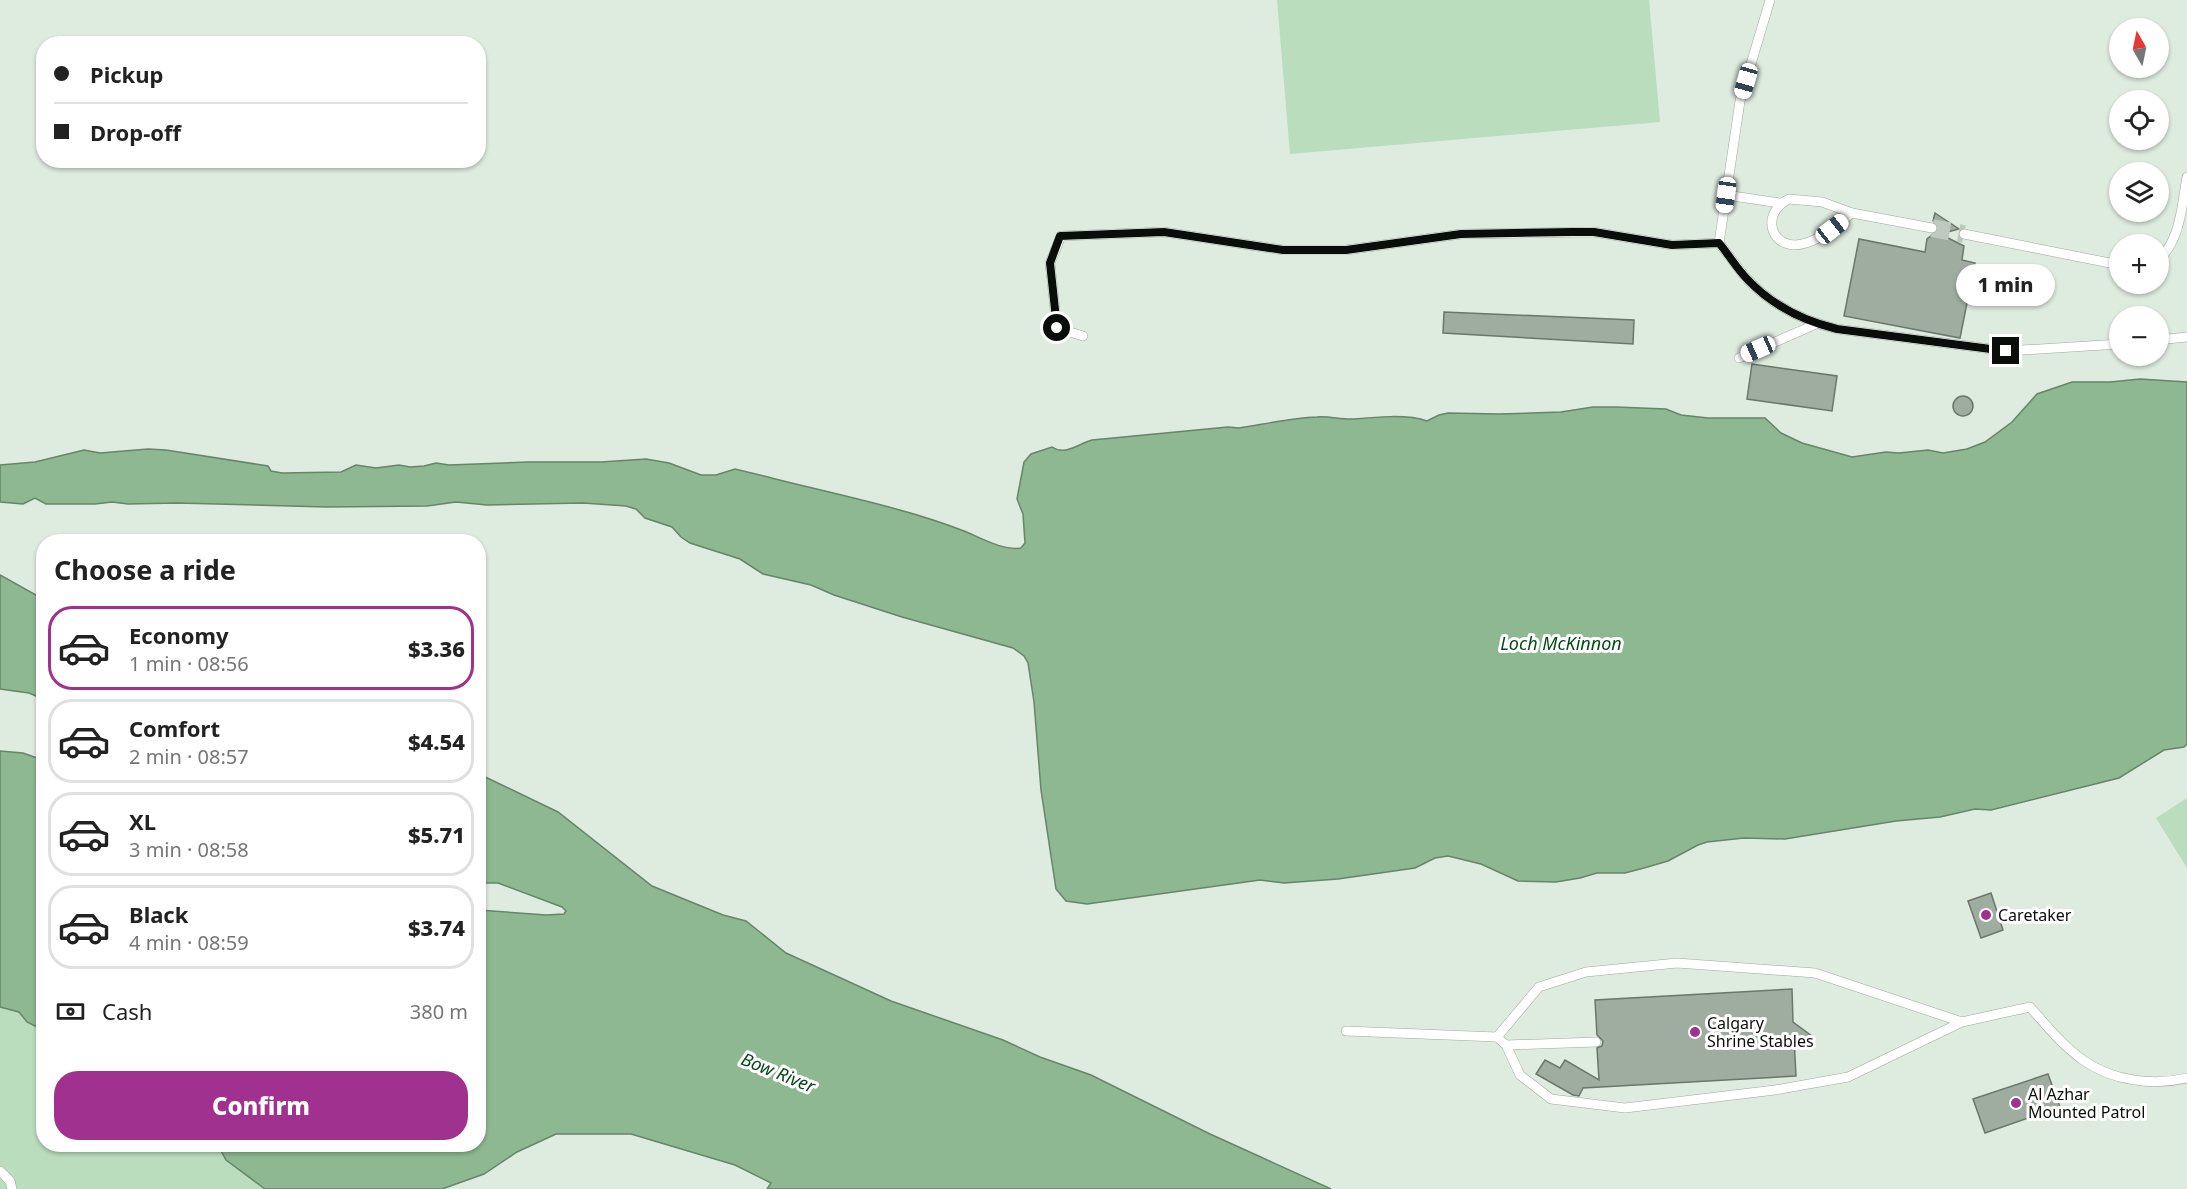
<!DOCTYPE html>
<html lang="en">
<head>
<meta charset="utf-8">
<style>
  body { margin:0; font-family:"Noto Sans",sans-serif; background:#f6f6f6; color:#222; height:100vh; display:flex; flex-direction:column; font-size:22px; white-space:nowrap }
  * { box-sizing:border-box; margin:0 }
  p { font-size:20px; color:#767676 }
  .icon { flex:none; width:33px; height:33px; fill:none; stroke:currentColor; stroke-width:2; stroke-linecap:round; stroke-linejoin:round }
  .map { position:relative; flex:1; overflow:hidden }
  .sheet { position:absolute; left:36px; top:534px; width:450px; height:618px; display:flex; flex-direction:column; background:#fff; border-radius:24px; box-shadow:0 2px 4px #0004 }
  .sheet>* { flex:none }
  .guide { position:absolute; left:36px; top:36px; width:450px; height:132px; border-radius:24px; box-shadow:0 2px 4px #0004; display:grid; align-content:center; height:132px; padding:0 18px; background:#fff }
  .needle { width:39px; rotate:351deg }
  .tools { position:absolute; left:2109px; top:18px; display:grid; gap:12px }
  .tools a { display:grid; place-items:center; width:60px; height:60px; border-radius:50%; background:#fff; box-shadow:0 2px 4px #0004; font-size:30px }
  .end { position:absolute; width:27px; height:27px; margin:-14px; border:8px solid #090e0a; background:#fff; box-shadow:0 0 0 3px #fff }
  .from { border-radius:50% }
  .bubble { position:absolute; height:42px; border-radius:21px; background:#fff; box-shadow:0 2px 4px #0004; font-size:20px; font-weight:800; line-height:42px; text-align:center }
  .car { position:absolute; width:18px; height:36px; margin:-18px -9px; border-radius:8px; box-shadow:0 0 4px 2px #0007; background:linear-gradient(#fff 24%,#345 0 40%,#fff 0 76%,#345 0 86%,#fff 0) }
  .guide b { display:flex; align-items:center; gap:21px; height:57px; font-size:22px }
  .guide b+b { border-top:2px solid #e0e0e0 }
  .guide i { width:15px; height:15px; background:#222 }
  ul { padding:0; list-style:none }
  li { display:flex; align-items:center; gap:18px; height:84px; margin:0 12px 9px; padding:0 6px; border:3px solid #e0e0e0; border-radius:24px }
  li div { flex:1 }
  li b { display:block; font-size:22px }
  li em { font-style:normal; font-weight:800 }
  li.active { border-color:#a1318e }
  li>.icon { width:54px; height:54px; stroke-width:1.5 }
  h2 { padding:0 18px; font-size:27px; line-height:72px }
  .pay { display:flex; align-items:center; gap:15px; height:66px; padding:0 18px; font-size:22px }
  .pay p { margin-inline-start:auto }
  .button { display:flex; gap:12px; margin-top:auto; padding:12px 18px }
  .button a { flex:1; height:69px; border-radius:24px; background:#a1318e; color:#fff; font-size:24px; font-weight:800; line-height:69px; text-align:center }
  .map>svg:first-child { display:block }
  .green { fill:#baddbd }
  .water { fill:#8eb892; stroke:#668569; stroke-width:1.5 }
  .building { fill:#9faca0; stroke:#6b776b; stroke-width:1.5 }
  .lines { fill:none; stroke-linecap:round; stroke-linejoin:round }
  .street-tunnel { stroke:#becabf; stroke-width:18; stroke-dasharray:18 9; stroke-linecap:butt }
  .lane-casing { stroke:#9daa9e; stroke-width:10 }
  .lane { stroke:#fff; stroke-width:9 }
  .route { stroke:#090e0a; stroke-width:8 }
  .poi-dot { fill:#a1318e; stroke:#fff; stroke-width:2 }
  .labels { text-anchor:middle; stroke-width:6; stroke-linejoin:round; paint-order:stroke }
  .poi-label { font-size:16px; fill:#090e0a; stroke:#fff; text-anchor:start }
  .water-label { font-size:18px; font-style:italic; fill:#074a1a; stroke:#fff }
</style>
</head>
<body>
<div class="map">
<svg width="2187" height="1189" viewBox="0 0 2187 1189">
  <rect width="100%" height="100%" fill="#deebdf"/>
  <g class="green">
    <polygon points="1277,0 1649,0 1660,122 1290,154"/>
    <polygon points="2187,798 2187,868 2156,818"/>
    <polygon points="0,982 43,1011 44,1144 247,1145 294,1189 0,1189"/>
  </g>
  <g class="water">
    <path d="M 2140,379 L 2187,382 L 2187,744 L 2184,747 L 2164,750 L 2119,778 L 1991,810 L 1975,809 L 1940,817 L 1896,821 L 1785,839 L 1744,838 L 1707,842 L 1698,845 L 1668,861 L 1644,868 L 1625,873 L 1597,873 L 1580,878 L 1556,882 L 1518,881 L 1481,864 L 1448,856 L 1435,858 L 1415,868 L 1338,879 L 1284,883 L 1260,880 L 1087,904 L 1066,901 L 1056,889 L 1041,790 L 1034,702 L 1028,663 L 1024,656 L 1013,648 L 902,617 L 834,595 L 811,585 L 763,574 L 740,559 L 690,543 L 681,537 L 672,527 L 645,518 L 636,509 L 626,506 L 583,503 L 487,505 L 456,502 L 427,506 L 326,507 L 177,503 L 128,504 L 112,502 L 95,504 L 46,504 L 35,498 L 23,504 L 0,502 L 0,465 L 35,462 L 84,450 L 100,453 L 148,449 L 166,450 L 268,466 L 271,471 L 282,473 L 341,472 L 356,465 L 376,468 L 399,465 L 410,467 L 424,466 L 436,463 L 449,465 L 528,462 L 601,462 L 646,459 L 669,463 L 701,475 L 716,475 L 735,469 L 764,476 C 829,493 903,507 964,531 C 981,538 1003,551 1021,548 L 1025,543 L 1023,514 L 1017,499 L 1024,462 L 1031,454 L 1052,447 C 1065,456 1078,444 1092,440 L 1228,427 L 1239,428 C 1265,424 1291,418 1317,417 C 1330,416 1342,420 1354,419 C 1375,417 1408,414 1427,421 L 1439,415 L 1448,413 L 1499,414 L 1561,412 L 1593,407 L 1616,407 L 1666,409 L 1681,415 L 1708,418 L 1765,418 L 1781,433 L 1802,443 L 1852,457 L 1886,452 L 1899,453 L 1928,450 L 1943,453 L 1967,449 L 1985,442 L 2012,422 L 2037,394 L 2072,382 L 2110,382 Z"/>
    <polygon points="0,575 43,599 43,699 29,693 0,689"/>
    <polygon points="0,751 23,753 43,760 43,1030 27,1022 19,1012 0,1007"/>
    <polygon points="479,774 558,812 652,886 723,915 746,921 786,953 891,1001 1003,1040 1040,1057 1091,1075 1210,1134 1331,1189 767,1189 771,1183 735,1165 631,1134 556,1134 517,1152 484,1174 442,1189 265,1189 226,1160 218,1145 478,1144 479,910 546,915 564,914 566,911 562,907 498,883 483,883 479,879"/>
  </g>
  <g class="building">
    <polygon points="1935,213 1959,229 1940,234 1964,246 1962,260 1975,263 1960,338 1844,316 1859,239 1925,252 1927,239 1938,230 1938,225 1933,221"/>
    <polygon points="1444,312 1634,320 1633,344 1443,333"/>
    <polygon points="1752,364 1837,376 1832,411 1747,399"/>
    <circle cx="1963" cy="406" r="10"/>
    <polygon points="1991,893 2003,930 1981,938 1968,901"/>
    <polygon points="1792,989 1793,1022 1812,1036 1794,1037 1796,1076 1583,1088 1579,1096 1573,1095 1536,1074 1545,1060 1560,1068 1565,1060 1599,1080 1597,1048 1602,1046 1603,1041 1597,1035 1595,1000"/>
    <polygon points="2048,1074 2060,1107 1985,1133 1973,1099"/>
  </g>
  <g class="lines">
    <polyline class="street-tunnel" points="1932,228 1964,234"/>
    <defs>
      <g id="lane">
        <path d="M 1770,0 L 1740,101 L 1719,243 C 1729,255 1738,269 1748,280 C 1772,305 1804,321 1837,329 L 2006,351 L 2120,344"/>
        <polyline points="1726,195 1780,203"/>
        <path d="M 1789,199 L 1822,202 L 1852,213 C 1838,224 1823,238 1806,243 C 1772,254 1758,214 1789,199 Z"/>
        <polyline points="1852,213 1932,228"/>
        <polyline points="1964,234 2120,265"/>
        <path d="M 2158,260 C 2181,241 2182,203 2187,177"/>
        <polyline points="1083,336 1057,328 1050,263 1061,236 1164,232 1283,250 1346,250 1461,234 1594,232 1672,245 1719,243"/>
        <polyline points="2158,340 2187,337"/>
        <polyline points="1739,358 1816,324"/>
        <path d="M 1962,1022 L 1815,973 L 1677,963 L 1586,972 L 1539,987 L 1497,1037 L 1506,1045 L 1520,1075 L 1551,1099 L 1625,1108 L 1775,1090 L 1848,1077 L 1962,1022 L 2030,1007 C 2046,1025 2063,1046 2083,1060 C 2112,1081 2153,1086 2187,1078"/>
        <polyline points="1346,1031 1497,1037"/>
        <polyline points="1506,1045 1596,1042"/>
        <polyline points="0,1171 10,1181 12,1189"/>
      </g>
    </defs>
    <use href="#lane" class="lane-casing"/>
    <use href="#lane" class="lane"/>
  </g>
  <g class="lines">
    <path class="route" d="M 1057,328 L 1050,263 L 1060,236 L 1164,232 L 1283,250 L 1346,250 L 1461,234 L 1572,232 L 1594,232 L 1672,245 L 1719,243 C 1729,255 1737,269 1748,280 C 1772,305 1804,321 1837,329 L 2006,351"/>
  </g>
  <g class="poi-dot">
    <circle cx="1986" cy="915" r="6"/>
    <circle cx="1695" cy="1032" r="6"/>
    <circle cx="2016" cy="1103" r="6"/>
  </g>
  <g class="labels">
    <g class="poi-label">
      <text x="1998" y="921">Caretaker</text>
      <text x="1707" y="1029">Calgary<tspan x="1707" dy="18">Shrine Stables</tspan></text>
      <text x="2028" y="1100">Al Azhar<tspan x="2028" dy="18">Mounted Patrol</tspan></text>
    </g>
    <g class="water-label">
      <text x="1561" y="650">Loch McKinnon</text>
      <text transform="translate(778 1073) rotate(22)" y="6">Bow River</text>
    </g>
  </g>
</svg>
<div class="tools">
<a><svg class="needle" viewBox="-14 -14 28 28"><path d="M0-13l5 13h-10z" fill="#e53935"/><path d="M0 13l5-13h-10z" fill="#767676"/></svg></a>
<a><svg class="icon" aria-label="locate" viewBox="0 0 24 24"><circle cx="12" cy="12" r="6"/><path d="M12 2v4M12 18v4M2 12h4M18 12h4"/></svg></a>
<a><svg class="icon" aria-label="layers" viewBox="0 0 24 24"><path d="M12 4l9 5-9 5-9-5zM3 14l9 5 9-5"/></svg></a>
<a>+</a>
<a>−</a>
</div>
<i class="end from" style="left:1057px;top:328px"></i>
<i class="end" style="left:2006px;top:351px"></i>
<div class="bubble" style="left:1956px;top:264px;width:99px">1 min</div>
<i class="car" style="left:1746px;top:81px;rotate:196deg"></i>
<i class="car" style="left:1726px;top:195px;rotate:188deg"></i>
<i class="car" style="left:1832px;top:229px;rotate:52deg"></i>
<i class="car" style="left:1758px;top:349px;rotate:246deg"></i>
<div class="guide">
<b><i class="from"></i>Pickup</b>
<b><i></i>Drop-off</b>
</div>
<section class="sheet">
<h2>Choose a ride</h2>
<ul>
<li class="active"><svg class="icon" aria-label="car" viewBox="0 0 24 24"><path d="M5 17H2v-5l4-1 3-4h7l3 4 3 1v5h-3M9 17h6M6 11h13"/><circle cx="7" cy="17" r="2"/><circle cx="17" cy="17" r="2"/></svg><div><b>Economy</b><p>1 min · 08:56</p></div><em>$3.36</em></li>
<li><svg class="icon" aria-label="car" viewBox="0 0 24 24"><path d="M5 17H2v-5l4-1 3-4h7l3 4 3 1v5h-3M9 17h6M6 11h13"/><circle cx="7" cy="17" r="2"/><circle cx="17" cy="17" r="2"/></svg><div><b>Comfort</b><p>2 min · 08:57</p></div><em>$4.54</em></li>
<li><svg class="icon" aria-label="car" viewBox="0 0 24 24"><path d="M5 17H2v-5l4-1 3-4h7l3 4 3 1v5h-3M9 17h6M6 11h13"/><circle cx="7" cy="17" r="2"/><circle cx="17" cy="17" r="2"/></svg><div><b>XL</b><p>3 min · 08:58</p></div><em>$5.71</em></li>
<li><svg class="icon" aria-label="car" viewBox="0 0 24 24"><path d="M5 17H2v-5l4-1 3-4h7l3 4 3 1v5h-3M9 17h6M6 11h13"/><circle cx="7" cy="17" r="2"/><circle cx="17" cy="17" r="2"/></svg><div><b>Black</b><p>4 min · 08:59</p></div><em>$3.74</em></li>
</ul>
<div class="pay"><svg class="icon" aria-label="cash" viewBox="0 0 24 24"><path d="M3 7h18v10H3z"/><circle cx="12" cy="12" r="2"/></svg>Cash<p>380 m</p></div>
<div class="button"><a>Confirm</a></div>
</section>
</div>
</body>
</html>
